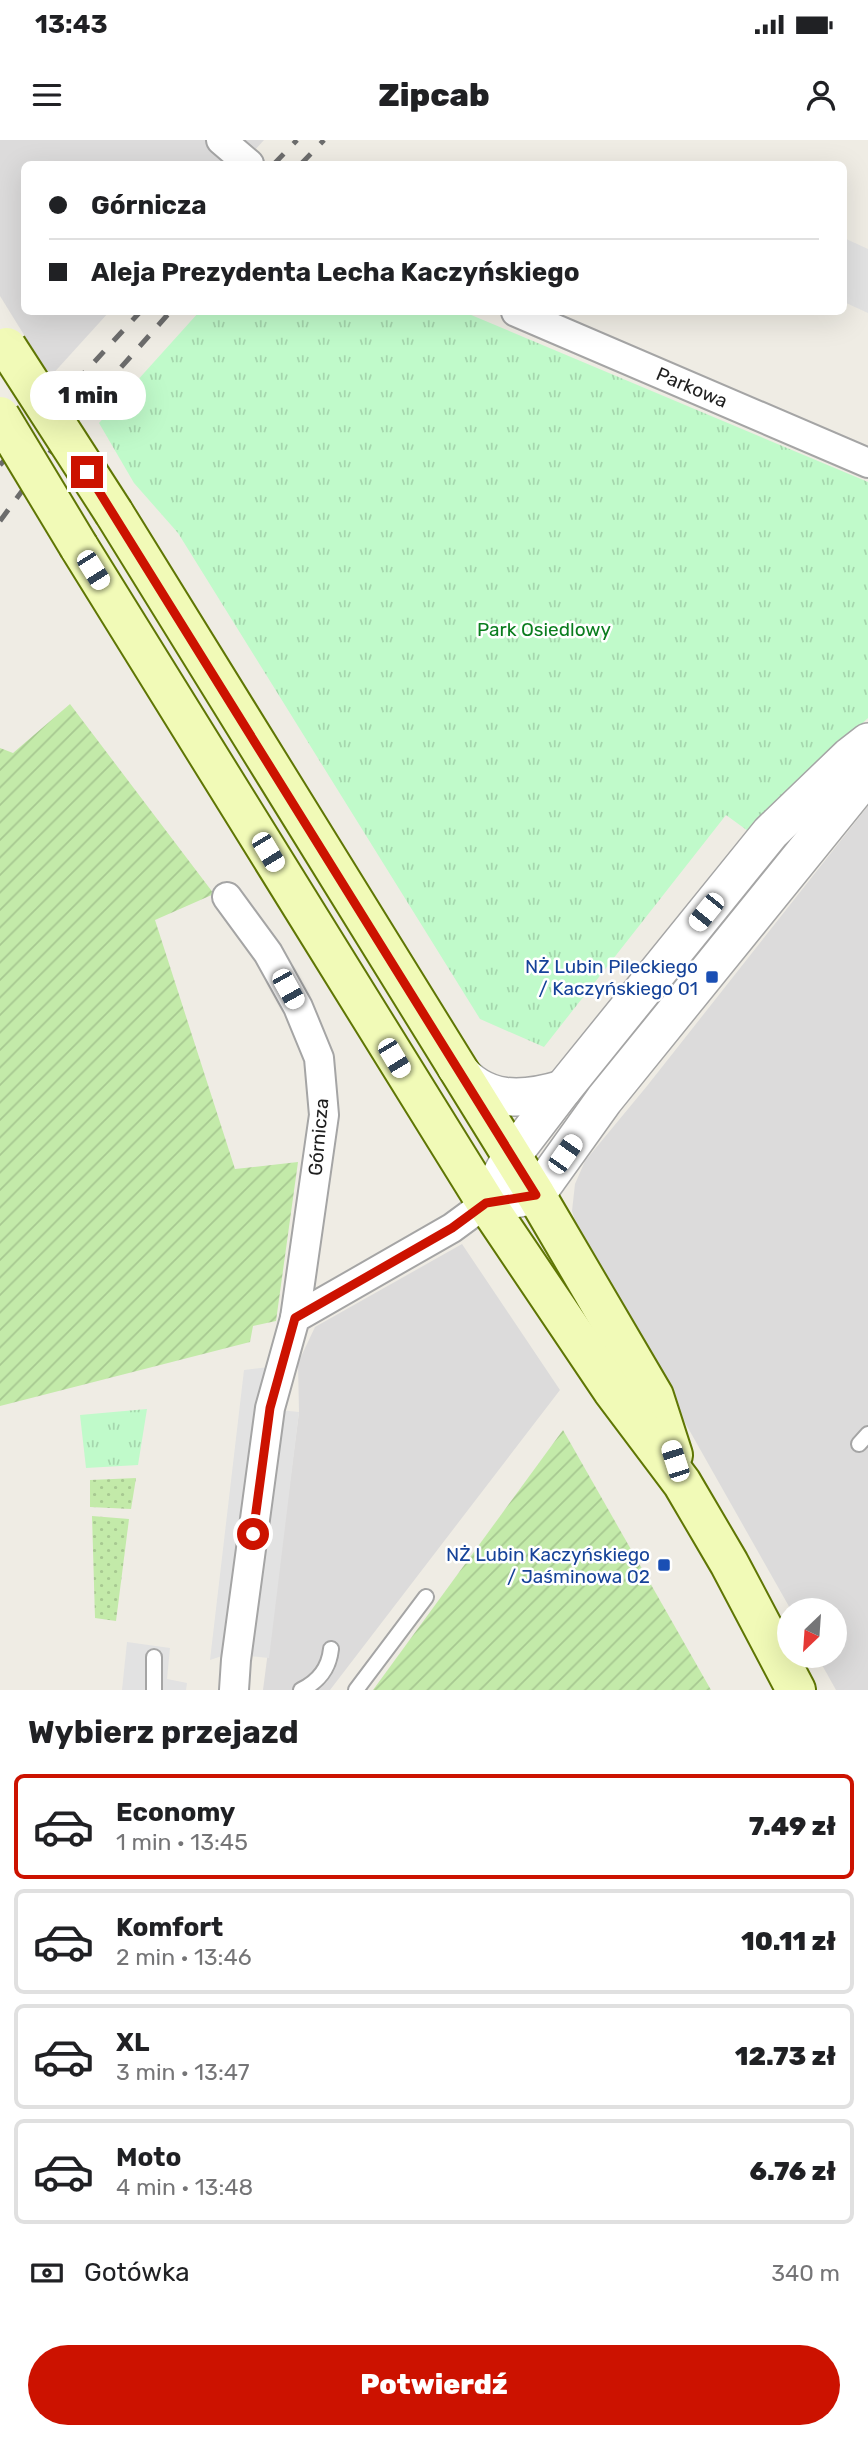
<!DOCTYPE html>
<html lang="pl">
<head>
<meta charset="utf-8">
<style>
  body { margin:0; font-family:Rubik,sans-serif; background:#f2f2f2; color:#202124; height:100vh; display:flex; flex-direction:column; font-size:26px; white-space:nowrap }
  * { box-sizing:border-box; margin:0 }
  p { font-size:23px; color:#757577 }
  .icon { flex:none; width:38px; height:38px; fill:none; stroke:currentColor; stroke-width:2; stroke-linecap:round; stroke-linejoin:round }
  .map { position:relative; height:1550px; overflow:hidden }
  .sheet { display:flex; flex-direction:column; background:#fff; flex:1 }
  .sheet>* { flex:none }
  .hud { position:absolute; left:21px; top:21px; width:826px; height:154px; border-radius:10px; box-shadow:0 7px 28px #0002; display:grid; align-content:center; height:154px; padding:0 28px; background:#fff }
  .needle { width:46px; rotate:205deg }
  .fabs { position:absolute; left:777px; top:1458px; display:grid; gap:14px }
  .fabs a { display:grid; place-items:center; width:70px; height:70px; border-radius:50%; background:#fff; box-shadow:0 7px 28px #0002; font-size:35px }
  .end { position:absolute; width:32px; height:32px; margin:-16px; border:9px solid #cc1200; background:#fff; box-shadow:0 0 0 4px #fff }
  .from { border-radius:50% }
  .bubble { position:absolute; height:49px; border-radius:24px; background:#fff; box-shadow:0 7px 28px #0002; font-size:23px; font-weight:800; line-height:49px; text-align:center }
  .car { position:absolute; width:21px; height:42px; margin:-21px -10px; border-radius:9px; box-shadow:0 0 5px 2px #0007; background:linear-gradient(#fff 24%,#345 0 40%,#fff 0 76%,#345 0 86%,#fff 0) }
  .hud b { display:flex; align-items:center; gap:24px; height:66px; font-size:26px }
  .hud b+b { border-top:2px solid #e0e0e0 }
  .hud i { width:18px; height:18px; background:#202124 }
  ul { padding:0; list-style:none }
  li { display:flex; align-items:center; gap:21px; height:105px; margin:0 14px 10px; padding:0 14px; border:4px solid #e0e0e0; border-radius:10px }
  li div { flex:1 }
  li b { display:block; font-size:26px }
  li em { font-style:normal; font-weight:800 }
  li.on { border-color:#cc1200 }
  li>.icon { width:63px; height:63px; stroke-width:1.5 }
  h2 { padding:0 28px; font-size:32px; line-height:84px }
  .pay { display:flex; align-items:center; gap:18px; height:77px; padding:0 28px; font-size:26px }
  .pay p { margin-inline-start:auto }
  .primary-button { display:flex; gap:14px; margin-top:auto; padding:14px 28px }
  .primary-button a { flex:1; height:80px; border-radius:42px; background:#cc1200; color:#fff; font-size:28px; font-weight:800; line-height:80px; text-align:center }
  .status { display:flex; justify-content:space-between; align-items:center; height:49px; padding:0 35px; background:#fff; direction:ltr }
  .status svg { height:19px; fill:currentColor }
  header { display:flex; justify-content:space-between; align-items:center; height:91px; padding:0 28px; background:#fff; font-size:32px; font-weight:800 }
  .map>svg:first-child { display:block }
  .residential { fill:#dcdbdb }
  .grass { fill:url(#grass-dots) }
  .park { fill:url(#park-tufts) }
  .garden { fill:url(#garden-furrows) }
  .parking { fill:#e2e2e2 }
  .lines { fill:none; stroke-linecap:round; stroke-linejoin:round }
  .service-casing { stroke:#a5a5a5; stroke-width:18 }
  .minor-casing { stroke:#a5a5a5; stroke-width:32 }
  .tertiary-casing { stroke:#a5a5a5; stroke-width:40 }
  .secondary-casing { stroke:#5f7604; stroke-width:42 }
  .service { stroke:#fff; stroke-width:14 }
  .minor { stroke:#fff; stroke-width:28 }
  .tertiary { stroke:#fff; stroke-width:37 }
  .secondary { stroke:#f1fab7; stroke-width:38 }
  .rail { stroke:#6c6c6c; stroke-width:5; stroke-dasharray:14 14; stroke-linecap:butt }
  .secondary-bridge-casing { stroke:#5f7604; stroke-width:42; stroke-linecap:butt }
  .secondary-bridge { stroke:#f1fab7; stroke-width:38 }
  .route { stroke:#cc1200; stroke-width:9 }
  .transit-dot { fill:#1a4fb4; stroke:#fff; stroke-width:2.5 }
  .labels { text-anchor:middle; stroke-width:5; stroke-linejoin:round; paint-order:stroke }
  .street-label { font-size:19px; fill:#1e1e1e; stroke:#fff }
  .park-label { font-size:19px; fill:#0a7d1e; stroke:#fff }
  .transit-label { font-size:19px; fill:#164399; stroke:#fff; text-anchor:end }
</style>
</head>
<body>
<div class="status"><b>13:43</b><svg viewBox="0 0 49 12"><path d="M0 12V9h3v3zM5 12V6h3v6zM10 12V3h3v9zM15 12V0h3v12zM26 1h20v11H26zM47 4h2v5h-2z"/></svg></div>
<header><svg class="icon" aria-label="menu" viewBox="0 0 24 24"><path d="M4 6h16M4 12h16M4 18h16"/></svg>Zipcab<svg class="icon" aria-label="person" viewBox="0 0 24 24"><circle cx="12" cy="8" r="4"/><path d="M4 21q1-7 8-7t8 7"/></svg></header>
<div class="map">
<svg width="868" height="1550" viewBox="0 0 868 1550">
  <defs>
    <pattern id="grass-dots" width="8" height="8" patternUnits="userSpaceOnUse" patternTransform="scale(1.75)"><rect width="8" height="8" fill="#c3eaa9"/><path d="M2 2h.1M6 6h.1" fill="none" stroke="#a7c891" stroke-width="1.8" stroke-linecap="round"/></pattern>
    <pattern id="park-tufts" width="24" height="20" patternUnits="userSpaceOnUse" patternTransform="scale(1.75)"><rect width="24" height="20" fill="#c0faca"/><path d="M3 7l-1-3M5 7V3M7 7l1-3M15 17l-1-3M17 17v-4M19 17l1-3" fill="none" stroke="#a5d6ad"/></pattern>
    <pattern id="garden-furrows" width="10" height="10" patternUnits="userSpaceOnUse" patternTransform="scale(1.75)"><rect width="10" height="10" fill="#c3eaa9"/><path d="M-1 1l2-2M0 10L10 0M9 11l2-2" fill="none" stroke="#a7c891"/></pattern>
  </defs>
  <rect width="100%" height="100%" fill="#efece4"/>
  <g class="residential">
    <polygon points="0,0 264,0 242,24 24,24 24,172 109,172 50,237 0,156"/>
    <polygon points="868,666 868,1550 836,1550 817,1516 835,1516 835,1470 791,1470 580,1097 572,1071 575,1044 585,1021 647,946"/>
    <polygon points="462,1104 560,1250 330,1550 263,1550 299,1272 298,1223 315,1187"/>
  </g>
  <g class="grass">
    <polygon points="136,1338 131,1369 90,1367 90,1340"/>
    <polygon points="92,1376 129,1379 116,1481 95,1478"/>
  </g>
  <g class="park">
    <polygon points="199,172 464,172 868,342 868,578 748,691 726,675 544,907 480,879 178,393 134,343 99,283"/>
    <polygon points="147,1269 138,1325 86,1328 80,1275"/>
  </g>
  <g class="garden">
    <polygon points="70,564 214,754 155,780 235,1029 298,1022 276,1181 253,1186 250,1202 0,1266 0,608 13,613"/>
    <polygon points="563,1290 711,1550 373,1550"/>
  </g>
  <g class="parking">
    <polygon points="844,98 868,109 868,173 844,162"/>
    <polygon points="270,1227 228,1514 210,1520 244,1230"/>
    <polygon points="280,1270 299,1272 269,1518 249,1516"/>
    <polygon points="127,1502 170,1508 167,1539 187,1543 186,1550 122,1550"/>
  </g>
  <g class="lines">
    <defs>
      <g id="service">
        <polyline points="859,1304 868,1294"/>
        <polyline points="154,1550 154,1517"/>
        <path d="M 301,1550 C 318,1542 329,1528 331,1509"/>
        <polyline points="356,1550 426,1457"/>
      </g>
      <g id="minor">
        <polyline points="221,0 249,24"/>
        <polyline points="516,172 868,323"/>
        <polyline points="227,757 268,813 298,867 319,918 324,975 295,1178"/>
        <polyline points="234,1550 236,1520 270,1268 295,1178 452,1088 486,1063"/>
      </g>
      <g id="tertiary">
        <path d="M 456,927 C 484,964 523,961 563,949"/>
        <polyline points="508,1060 536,1055 604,960 868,634"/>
        <polyline points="486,1063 511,1017 563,949 770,693 850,616 868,602"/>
      </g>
      <g id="secondary">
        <polyline points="114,373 536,1055 654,1256 673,1315"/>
        <polyline points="79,407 486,1063 612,1250 682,1343 729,1423 796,1550"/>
      </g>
    </defs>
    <use href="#service" class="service-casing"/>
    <use href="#minor" class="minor-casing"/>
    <use href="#tertiary" class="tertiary-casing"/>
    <use href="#secondary" class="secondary-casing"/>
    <use href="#service" class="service"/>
    <use href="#minor" class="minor"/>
    <use href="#tertiary" class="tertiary"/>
    <use href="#secondary" class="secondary"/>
    <g class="rail">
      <polyline points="274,24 297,0"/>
      <polyline points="301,24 324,0"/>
      <polyline points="0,325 140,172"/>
      <polyline points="0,381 71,284 170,172"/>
    </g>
    <defs>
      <g id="secondary-bridge">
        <polyline points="7,207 114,373"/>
        <polyline points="0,276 79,407"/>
      </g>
    </defs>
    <use href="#secondary-bridge" class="secondary-bridge-casing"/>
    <use href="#secondary-bridge" class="secondary-bridge"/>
  </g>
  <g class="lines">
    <polyline class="route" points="87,332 536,1055 486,1063 452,1088 295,1178 270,1268 253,1394"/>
  </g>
  <g class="transit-dot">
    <rect x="705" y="830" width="14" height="14" rx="3.5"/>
    <rect x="657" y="1418" width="14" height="14" rx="3.5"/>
  </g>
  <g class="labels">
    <g class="street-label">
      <text transform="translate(692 247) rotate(23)" y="7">Parkowa</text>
      <text transform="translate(318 997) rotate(-85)" y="7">Górnicza</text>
    </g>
    <g class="park-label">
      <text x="544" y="496">Park Osiedlowy</text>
    </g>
    <g class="transit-label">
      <text x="698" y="833">NŻ Lubin Pileckiego<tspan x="698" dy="22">/ Kaczyńskiego 01</tspan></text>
      <text x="650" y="1421">NŻ Lubin Kaczyńskiego<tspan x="650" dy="22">/ Jaśminowa 02</tspan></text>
    </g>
  </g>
</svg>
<div class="fabs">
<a><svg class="needle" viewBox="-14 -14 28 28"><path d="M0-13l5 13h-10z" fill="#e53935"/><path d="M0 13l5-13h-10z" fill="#757577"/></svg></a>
</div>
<i class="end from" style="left:253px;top:1394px"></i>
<i class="end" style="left:87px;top:332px"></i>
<div class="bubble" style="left:30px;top:231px;width:116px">1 min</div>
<i class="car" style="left:93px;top:430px;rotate:148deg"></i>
<i class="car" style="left:268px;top:712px;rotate:149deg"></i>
<i class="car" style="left:706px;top:772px;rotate:219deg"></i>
<i class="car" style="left:288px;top:849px;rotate:151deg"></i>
<i class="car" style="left:394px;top:918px;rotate:149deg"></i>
<i class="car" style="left:565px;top:1014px;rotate:35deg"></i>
<i class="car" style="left:675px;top:1321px;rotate:342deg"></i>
<div class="hud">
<b><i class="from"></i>Górnicza</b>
<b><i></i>Aleja Prezydenta Lecha Kaczyńskiego</b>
</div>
</div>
<section class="sheet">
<h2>Wybierz przejazd</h2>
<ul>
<li class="on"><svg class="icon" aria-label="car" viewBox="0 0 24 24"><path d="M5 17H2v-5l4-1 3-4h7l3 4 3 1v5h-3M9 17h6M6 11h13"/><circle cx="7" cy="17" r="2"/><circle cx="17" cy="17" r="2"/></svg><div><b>Economy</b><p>1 min · 13:45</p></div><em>7.49 zł</em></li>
<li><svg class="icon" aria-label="car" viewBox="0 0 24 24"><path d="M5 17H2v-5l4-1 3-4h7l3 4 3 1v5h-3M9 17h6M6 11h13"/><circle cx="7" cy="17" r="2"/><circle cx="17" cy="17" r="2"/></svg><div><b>Komfort</b><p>2 min · 13:46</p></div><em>10.11 zł</em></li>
<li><svg class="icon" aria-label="car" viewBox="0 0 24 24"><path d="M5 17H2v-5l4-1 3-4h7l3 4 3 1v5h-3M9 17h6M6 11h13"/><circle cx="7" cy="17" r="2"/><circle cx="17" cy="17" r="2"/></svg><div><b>XL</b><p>3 min · 13:47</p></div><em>12.73 zł</em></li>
<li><svg class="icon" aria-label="car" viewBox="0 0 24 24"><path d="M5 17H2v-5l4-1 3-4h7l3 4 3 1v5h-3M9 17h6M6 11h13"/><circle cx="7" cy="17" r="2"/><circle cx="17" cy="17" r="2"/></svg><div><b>Moto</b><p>4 min · 13:48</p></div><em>6.76 zł</em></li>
</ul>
<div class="pay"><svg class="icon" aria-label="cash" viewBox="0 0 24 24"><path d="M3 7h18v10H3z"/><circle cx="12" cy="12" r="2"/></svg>Gotówka<p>340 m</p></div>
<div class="primary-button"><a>Potwierdź</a></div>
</section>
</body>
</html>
